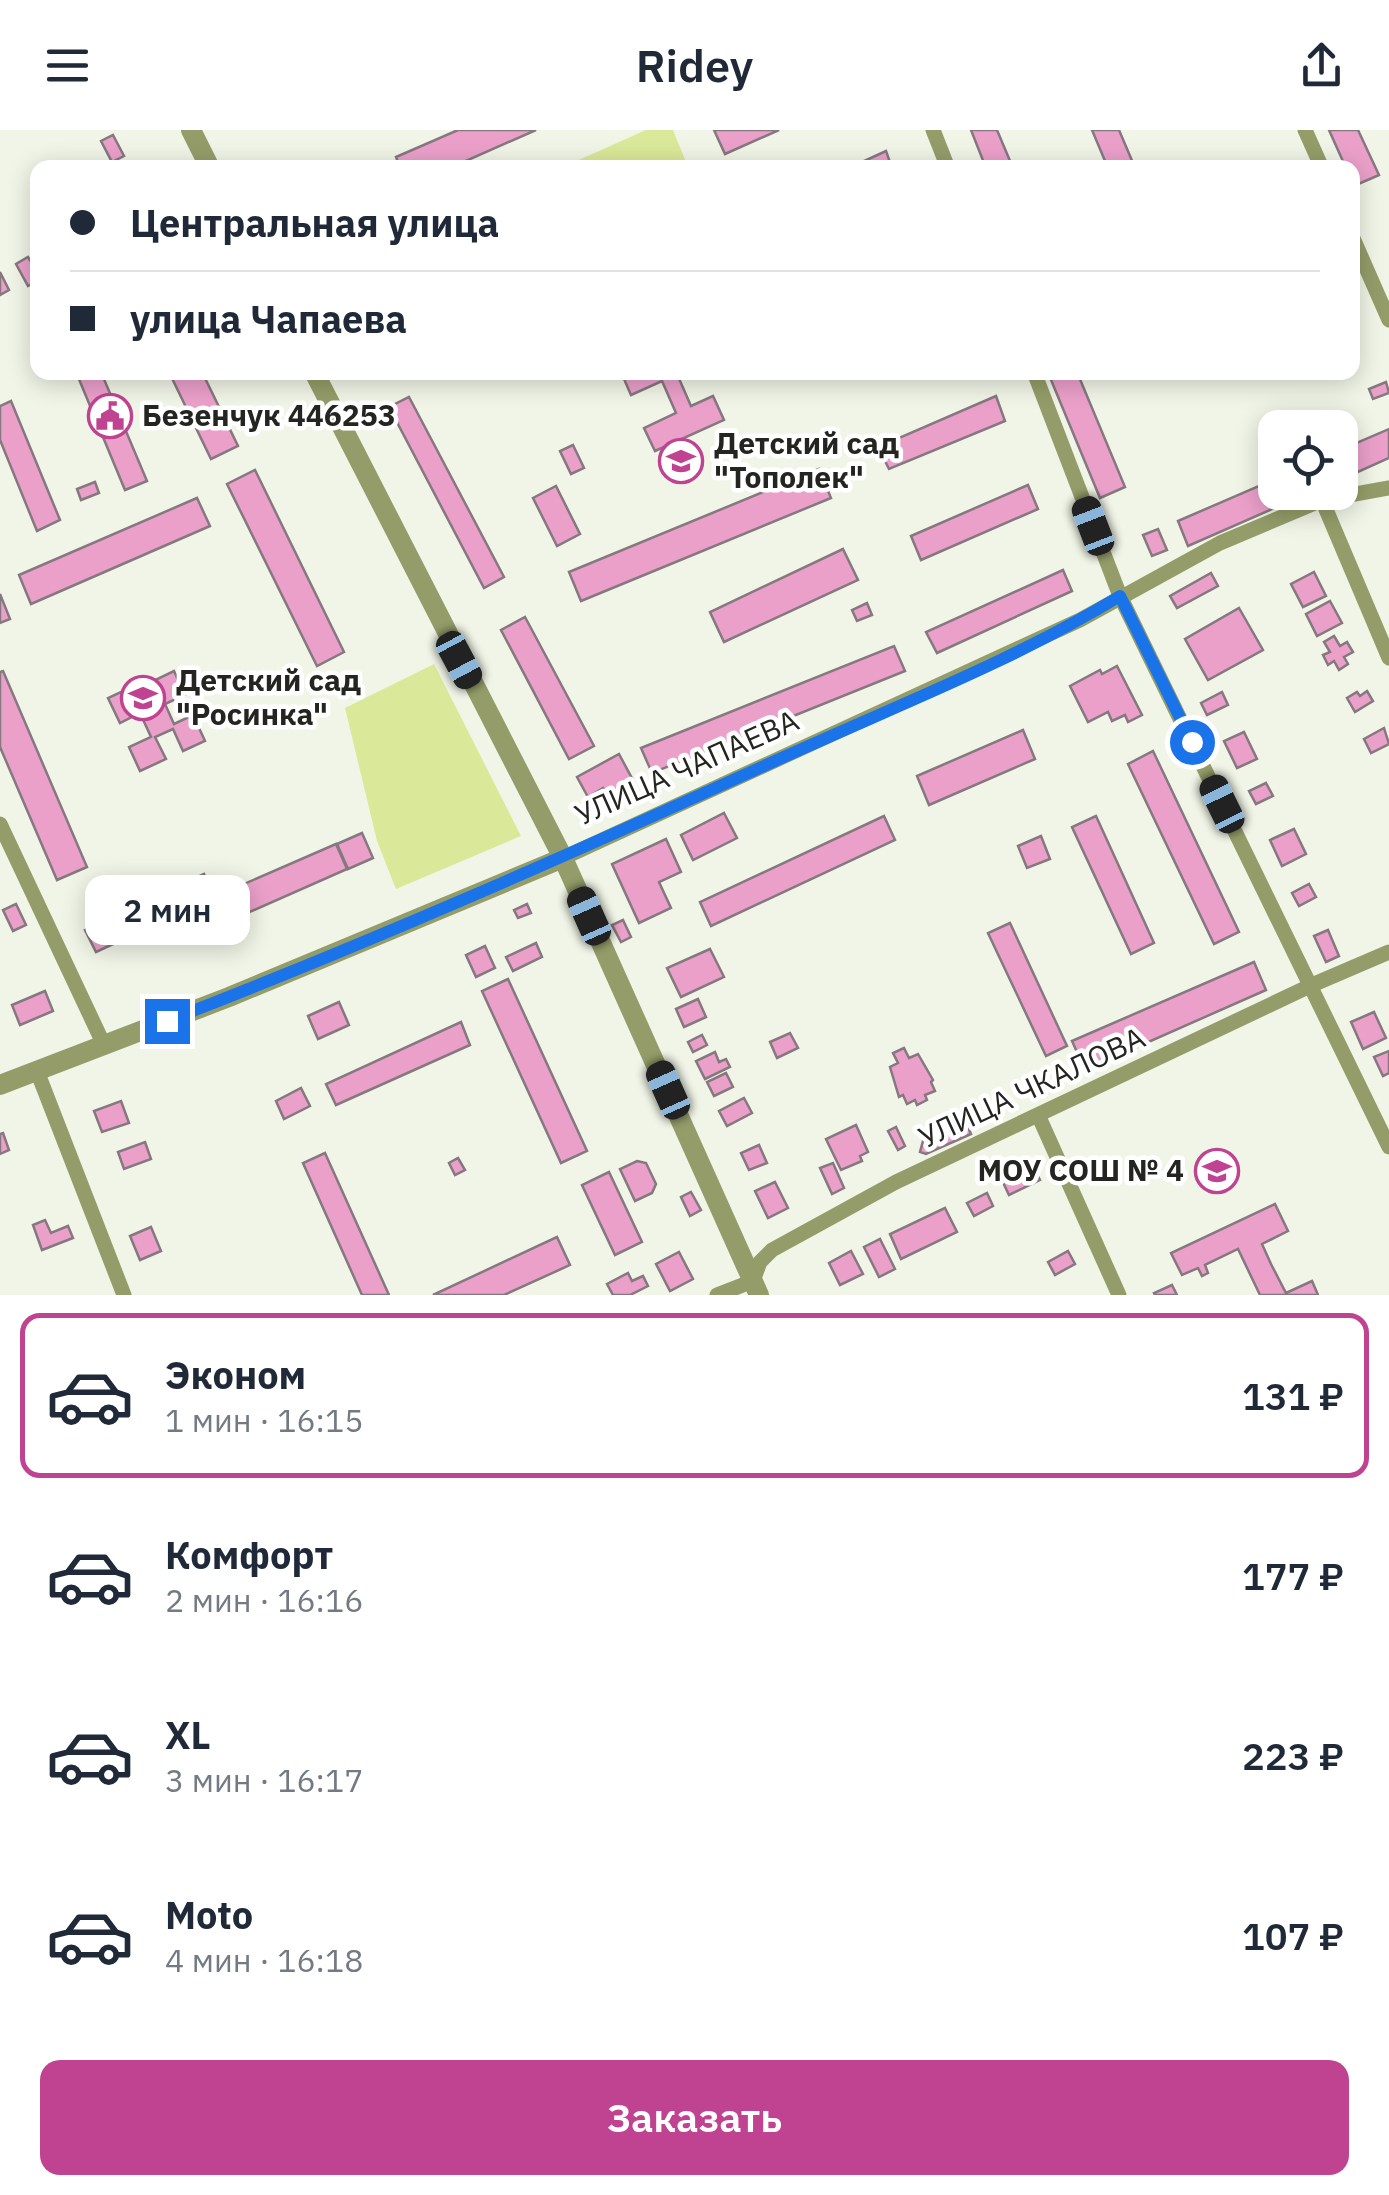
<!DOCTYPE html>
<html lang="ru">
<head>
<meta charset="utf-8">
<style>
  body { margin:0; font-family:"IBM Plex Sans",sans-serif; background:#f6f6f7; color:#1f2937; height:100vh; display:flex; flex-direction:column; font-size:38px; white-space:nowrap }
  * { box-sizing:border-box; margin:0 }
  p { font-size:32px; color:#747a83 }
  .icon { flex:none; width:55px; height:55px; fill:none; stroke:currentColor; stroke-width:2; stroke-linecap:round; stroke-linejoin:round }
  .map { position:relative; height:1165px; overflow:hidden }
  .side { display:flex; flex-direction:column; background:#fff; flex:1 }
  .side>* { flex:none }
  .top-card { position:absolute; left:30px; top:30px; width:1330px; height:220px; border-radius:20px; box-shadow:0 5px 25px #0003; display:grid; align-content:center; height:220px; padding:0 40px; background:#fff }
  .controls { position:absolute; left:1258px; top:280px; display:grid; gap:20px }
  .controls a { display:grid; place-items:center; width:100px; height:100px; border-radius:20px; background:#fff; box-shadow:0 5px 25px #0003; font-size:50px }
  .end { position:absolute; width:45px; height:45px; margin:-22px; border:12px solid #1a73e8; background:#fff; box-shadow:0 0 0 5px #fff }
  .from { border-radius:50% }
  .bubble { position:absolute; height:70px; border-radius:20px; background:#fff; box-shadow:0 5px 25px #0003; font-size:32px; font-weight:600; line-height:70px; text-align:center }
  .car { position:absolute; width:30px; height:60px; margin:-30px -15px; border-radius:12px; box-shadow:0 0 8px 2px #0007; background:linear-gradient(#222 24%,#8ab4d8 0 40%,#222 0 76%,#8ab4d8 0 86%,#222 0) }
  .top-card b { display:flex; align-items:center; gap:35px; height:95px; font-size:38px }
  .top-card b+b { border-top:2px solid #e0e1e3 }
  .top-card i { width:25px; height:25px; background:#1f2937 }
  ul { padding:18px 0 0; list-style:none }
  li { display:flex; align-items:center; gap:30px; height:165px; margin:0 20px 15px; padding:0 20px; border:5px solid transparent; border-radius:20px }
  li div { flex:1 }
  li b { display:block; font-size:38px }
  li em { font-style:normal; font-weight:600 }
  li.selected { border-color:#c04392 }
  li>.icon { width:90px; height:90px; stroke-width:1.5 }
  .cta { display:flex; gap:20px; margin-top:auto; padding:20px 40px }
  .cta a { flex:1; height:115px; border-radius:20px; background:#c04392; color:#fff; font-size:40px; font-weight:600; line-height:115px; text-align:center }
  header { display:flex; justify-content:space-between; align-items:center; height:130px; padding:0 40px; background:#fff; font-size:45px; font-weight:600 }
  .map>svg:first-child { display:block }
  .green { fill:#dae899 }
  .building { fill:#eba0ca; stroke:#85787f; stroke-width:2.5 }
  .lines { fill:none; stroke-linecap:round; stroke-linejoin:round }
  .minor { stroke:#949d69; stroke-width:15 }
  .tertiary { stroke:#949d69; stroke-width:20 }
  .route { stroke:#1a73e8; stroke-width:12 }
  .labels { text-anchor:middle; stroke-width:9; stroke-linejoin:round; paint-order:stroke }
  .poi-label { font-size:30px; font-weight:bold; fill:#242520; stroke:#fff; text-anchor:start }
  .street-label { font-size:30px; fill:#242520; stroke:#fff }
</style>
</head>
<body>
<header><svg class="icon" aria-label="menu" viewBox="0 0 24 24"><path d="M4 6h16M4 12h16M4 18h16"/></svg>Ridey<svg class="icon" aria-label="share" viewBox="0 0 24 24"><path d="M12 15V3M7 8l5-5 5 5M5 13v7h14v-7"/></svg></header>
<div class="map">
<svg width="1389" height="1165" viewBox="0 0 1389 1165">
  <rect width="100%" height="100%" fill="#f1f5e7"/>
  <g class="green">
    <polygon points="646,0 673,0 688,37 563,37"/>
    <polygon points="434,534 521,706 396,759 377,711 345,578"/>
  </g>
  <g class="building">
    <polygon points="458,0 536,0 450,38 400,38 396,27"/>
    <polygon points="714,0 779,0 725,24"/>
    <polygon points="971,0 997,0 1013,38 986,38"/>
    <polygon points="1092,0 1119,0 1133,33 1124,38 1108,38"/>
    <polygon points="1329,0 1358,0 1379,45 1354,56 1352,38 1346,38"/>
    <polygon points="113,5 124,26 112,32 101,11"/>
    <polygon points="886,21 892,38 849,38"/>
    <polygon points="28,127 38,143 38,150 28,156 16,134"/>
    <polygon points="0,142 9,160 0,165"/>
    <polygon points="76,242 101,242 147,351 125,360"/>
    <polygon points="169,242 202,242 238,316 211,329"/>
    <polygon points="621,242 680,242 677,244 691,276 713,266 724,290 655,321 644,298 676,283 662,251 631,265"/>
    <polygon points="1054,242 1077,242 1125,357 1100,368 1049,245"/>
    <polygon points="1386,252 1389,263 1373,269 1369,259"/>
    <polygon points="996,266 1005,291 889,339 878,317"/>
    <polygon points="409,267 504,447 484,458 389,277"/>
    <polygon points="11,271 60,390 37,401 0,310 0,276"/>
    <polygon points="1389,299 1389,328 1340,350 1340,320"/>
    <polygon points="573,315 584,338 571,344 560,321"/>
    <polygon points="819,339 831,368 581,471 569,442"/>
    <polygon points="255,340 344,522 317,536 227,354"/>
    <polygon points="1275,349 1275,362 1311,362 1188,416 1178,391"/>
    <polygon points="95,352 99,363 81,370 77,359"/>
    <polygon points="1028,355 1038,379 921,430 911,406"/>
    <polygon points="556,356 580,404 557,416 533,368"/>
    <polygon points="197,368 210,396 31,474 19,445"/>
    <polygon points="1158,399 1167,420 1152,426 1143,405"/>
    <polygon points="843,419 858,450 724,512 710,482"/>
    <polygon points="1063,440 1072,461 937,523 926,502"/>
    <polygon points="1314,442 1326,466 1303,477 1291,454"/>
    <polygon points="1211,443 1218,456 1177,478 1170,466"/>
    <polygon points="0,464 10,489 0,493"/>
    <polygon points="1330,471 1342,493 1317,506 1306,484"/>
    <polygon points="867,473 872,485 857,491 852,480"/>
    <polygon points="1239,478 1263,520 1208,550 1185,509"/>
    <polygon points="525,487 594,616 569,629 501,500"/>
    <polygon points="1334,506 1340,516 1347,512 1353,522 1344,527 1348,534 1339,540 1334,531 1328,535 1323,525 1330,522 1324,512"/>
    <polygon points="894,516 905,541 652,643 641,618"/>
    <polygon points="1117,536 1142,585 1128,592 1125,585 1112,591 1108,582 1088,592 1070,556 1100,540 1102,544"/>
    <polygon points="3,541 87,737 57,750 0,617 0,542"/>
    <polygon points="174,541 185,565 165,574 174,594 193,585 205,611 183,621 173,599 155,607 166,629 140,641 129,617 151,607 140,583 120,593 108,568 134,556 144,578 158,572 149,553"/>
    <polygon points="1367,561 1373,571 1355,582 1347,568 1357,562 1360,566"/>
    <polygon points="1222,562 1228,575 1207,585 1201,573"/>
    <polygon points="1384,598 1389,614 1371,623 1364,609"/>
    <polygon points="1023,600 1035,629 929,675 917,646"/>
    <polygon points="1244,602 1257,629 1237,638 1224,611"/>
    <polygon points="1153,621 1239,802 1214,814 1128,634"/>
    <polygon points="619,624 634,652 607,667 603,658 588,667 577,647"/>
    <polygon points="1266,653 1273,666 1256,674 1249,661"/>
    <polygon points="724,683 737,708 693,730 681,705"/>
    <polygon points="884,686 895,710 711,796 700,772"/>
    <polygon points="1096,686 1154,813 1131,824 1072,697"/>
    <polygon points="1294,699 1306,724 1282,736 1270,710"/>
    <polygon points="362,703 373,728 348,739 337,714"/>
    <polygon points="1041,706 1050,729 1027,738 1018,716"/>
    <polygon points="666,709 681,742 659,752 671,778 639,793 612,734"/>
    <polygon points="336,714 347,739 227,792 214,767"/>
    <polygon points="204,744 214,767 96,822 85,800"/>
    <polygon points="1309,754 1316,767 1299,776 1292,763"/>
    <polygon points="16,774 26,795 13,801 3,780"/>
    <polygon points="527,774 531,783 518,788 514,780"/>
    <polygon points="623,790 631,807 621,812 612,795"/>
    <polygon points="1010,793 1067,916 1046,926 988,803"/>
    <polygon points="1328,800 1339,826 1326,832 1314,806"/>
    <polygon points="536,813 542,827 513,841 506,827"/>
    <polygon points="485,816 495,838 476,847 466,825"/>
    <polygon points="710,819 724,847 681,867 667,838"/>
    <polygon points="1254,832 1266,860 1085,940 1072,911"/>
    <polygon points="508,849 587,1021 561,1033 482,861"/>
    <polygon points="45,861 53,881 20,895 12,875"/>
    <polygon points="698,869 706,887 684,897 676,879"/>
    <polygon points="339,872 349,895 318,909 308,886"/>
    <polygon points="1374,882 1386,908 1363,919 1351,892"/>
    <polygon points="461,892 470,915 336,975 326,954"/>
    <polygon points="790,903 798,918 777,928 770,912"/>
    <polygon points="702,905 707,915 693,922 688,912"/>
    <polygon points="904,918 909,928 918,924 933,950 931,952 935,961 925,965 927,970 917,975 915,970 907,974 903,965 899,967 890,937 898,933 893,923"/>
    <polygon points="1389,921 1389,943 1383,946 1374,927"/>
    <polygon points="715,922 719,932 726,929 730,937 705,949 696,931"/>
    <polygon points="726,943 733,957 714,966 707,952"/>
    <polygon points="301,958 310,976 284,989 276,971"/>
    <polygon points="744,968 752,983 727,996 719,981"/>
    <polygon points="121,971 129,993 102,1002 94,981"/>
    <polygon points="966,992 971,1004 926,1024 920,1022 923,1011"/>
    <polygon points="856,995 868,1022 860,1026 862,1031 841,1040 826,1009"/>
    <polygon points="896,997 905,1016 898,1020 888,1001"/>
    <polygon points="3,1003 9,1020 0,1024 0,1004"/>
    <polygon points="145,1012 151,1029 124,1039 118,1022"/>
    <polygon points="759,1015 767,1033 749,1040 741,1023"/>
    <polygon points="325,1023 389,1165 362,1165 303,1033"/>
    <polygon points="458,1028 465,1040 455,1045 449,1033"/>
    <polygon points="637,1031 646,1033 656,1054 652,1063 635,1071 620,1039"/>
    <polygon points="1030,1031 1040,1050 1009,1065 1000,1046"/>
    <polygon points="833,1033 844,1058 832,1064 820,1038"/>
    <polygon points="609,1042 642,1112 615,1125 582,1055"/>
    <polygon points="775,1052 788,1078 768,1088 755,1061"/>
    <polygon points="691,1062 701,1080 690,1086 681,1067"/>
    <polygon points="987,1063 993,1076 974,1086 967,1073"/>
    <polygon points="1275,1074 1288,1101 1262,1114 1271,1134 1286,1163 1312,1151 1318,1165 1260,1165 1238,1119 1205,1135 1208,1143 1202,1146 1198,1138 1182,1145 1171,1123"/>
    <polygon points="945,1078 957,1102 901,1129 890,1104"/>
    <polygon points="45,1090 51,1103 68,1096 73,1108 42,1120 33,1095"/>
    <polygon points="151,1097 161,1121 140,1130 130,1106"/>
    <polygon points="557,1107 570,1135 504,1165 433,1165"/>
    <polygon points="880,1109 895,1139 879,1147 864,1117"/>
    <polygon points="851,1121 863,1144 840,1155 829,1133"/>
    <polygon points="1068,1121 1075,1134 1055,1145 1048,1132"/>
    <polygon points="679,1122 693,1149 670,1161 656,1134"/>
    <polygon points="628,1143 632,1151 643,1146 648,1156 630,1165 613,1165 607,1154"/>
    <polygon points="1172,1155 1177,1165 1155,1165 1154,1163"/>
  </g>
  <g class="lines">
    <g class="minor">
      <polyline points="933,0 948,38"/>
      <polyline points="1305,0 1322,38"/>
      <polyline points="1352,106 1389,190"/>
      <polyline points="1034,242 1120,466 1389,1017"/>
      <polyline points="1322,370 1389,528"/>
      <polyline points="0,694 104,915"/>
      <polyline points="563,728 1080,490 1220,413 1322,370 1389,358"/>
      <polyline points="37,941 124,1165"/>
      <polyline points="1039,987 1119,1165"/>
      <polyline points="717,1165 753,1151 760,1132 772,1120 896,1052 1312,855 1389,822"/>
    </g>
    <g class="tertiary">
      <polyline points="191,0 210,38"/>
      <polyline points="314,242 563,728 759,1165"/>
      <polyline points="0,955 229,867 563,728"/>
    </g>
  </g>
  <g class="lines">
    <path class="route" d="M 167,891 C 377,810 582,719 786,626 C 898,575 1015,530 1120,466 L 1192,612"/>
  </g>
  <defs>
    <symbol id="civic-ring" viewBox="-11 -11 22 22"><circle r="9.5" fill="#fff" stroke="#c04392" stroke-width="1.5"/><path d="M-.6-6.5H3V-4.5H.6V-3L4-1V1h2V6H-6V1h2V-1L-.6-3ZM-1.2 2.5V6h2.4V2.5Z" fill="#c04392"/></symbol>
    <symbol id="school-ring" viewBox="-11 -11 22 22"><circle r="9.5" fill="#fff" stroke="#c04392" stroke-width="1.5"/><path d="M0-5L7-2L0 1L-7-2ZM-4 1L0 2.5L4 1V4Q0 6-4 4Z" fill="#c04392"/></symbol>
  </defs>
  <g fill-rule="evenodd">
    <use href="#civic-ring" x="85" y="261" width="50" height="50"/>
    <use href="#school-ring" x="656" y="306" width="50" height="50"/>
    <use href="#school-ring" x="118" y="543" width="50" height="50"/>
    <use href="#school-ring" x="1192" y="1016" width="50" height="50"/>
  </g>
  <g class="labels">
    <g class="poi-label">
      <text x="142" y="296">Безенчук 446253</text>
      <text x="714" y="324">Детский сад<tspan x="714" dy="34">"Тополек"</tspan></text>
      <text x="176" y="561">Детский сад<tspan x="176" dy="34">"Росинка"</tspan></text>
      <text x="1184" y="1051" text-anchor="end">МОУ СОШ № 4</text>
    </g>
    <g class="street-label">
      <text transform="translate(687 638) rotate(-24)" y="10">УЛИЦА ЧАПАЕВА</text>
      <text transform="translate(1032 958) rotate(-25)" y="10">УЛИЦА ЧКАЛОВА</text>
    </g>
  </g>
</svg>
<div class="controls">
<a><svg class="icon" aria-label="locate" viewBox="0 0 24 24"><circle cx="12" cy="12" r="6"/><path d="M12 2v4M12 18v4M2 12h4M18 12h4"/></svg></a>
</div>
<i class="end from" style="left:1192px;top:612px"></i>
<i class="end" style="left:167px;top:891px"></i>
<div class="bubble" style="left:85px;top:745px;width:165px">2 мин</div>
<i class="car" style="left:1093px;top:396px;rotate:339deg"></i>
<i class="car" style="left:459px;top:530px;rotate:152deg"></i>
<i class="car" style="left:1222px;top:674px;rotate:334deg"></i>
<i class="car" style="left:589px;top:786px;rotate:336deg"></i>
<i class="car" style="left:668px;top:960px;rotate:336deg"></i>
<div class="top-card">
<b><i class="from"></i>Центральная улица</b>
<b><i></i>улица Чапаева</b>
</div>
</div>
<section class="side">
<ul>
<li class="selected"><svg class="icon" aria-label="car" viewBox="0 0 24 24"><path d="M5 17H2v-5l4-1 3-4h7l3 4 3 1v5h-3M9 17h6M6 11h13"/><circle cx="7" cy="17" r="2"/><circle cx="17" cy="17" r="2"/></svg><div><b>Эконом</b><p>1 мин · 16:15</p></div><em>131 ₽</em></li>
<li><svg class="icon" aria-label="car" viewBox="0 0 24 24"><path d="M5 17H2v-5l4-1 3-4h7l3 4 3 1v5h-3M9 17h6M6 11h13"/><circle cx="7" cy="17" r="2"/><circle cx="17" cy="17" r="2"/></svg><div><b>Комфорт</b><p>2 мин · 16:16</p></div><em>177 ₽</em></li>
<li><svg class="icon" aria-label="car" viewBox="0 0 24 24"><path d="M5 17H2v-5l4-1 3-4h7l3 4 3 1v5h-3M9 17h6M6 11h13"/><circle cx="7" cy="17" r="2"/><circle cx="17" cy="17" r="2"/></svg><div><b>XL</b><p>3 мин · 16:17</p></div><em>223 ₽</em></li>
<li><svg class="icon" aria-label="car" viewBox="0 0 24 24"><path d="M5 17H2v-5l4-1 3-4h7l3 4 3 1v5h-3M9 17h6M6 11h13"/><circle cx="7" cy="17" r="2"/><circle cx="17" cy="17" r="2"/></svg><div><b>Moto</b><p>4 мин · 16:18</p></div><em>107 ₽</em></li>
</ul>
<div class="cta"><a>Заказать</a></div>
</section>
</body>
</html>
